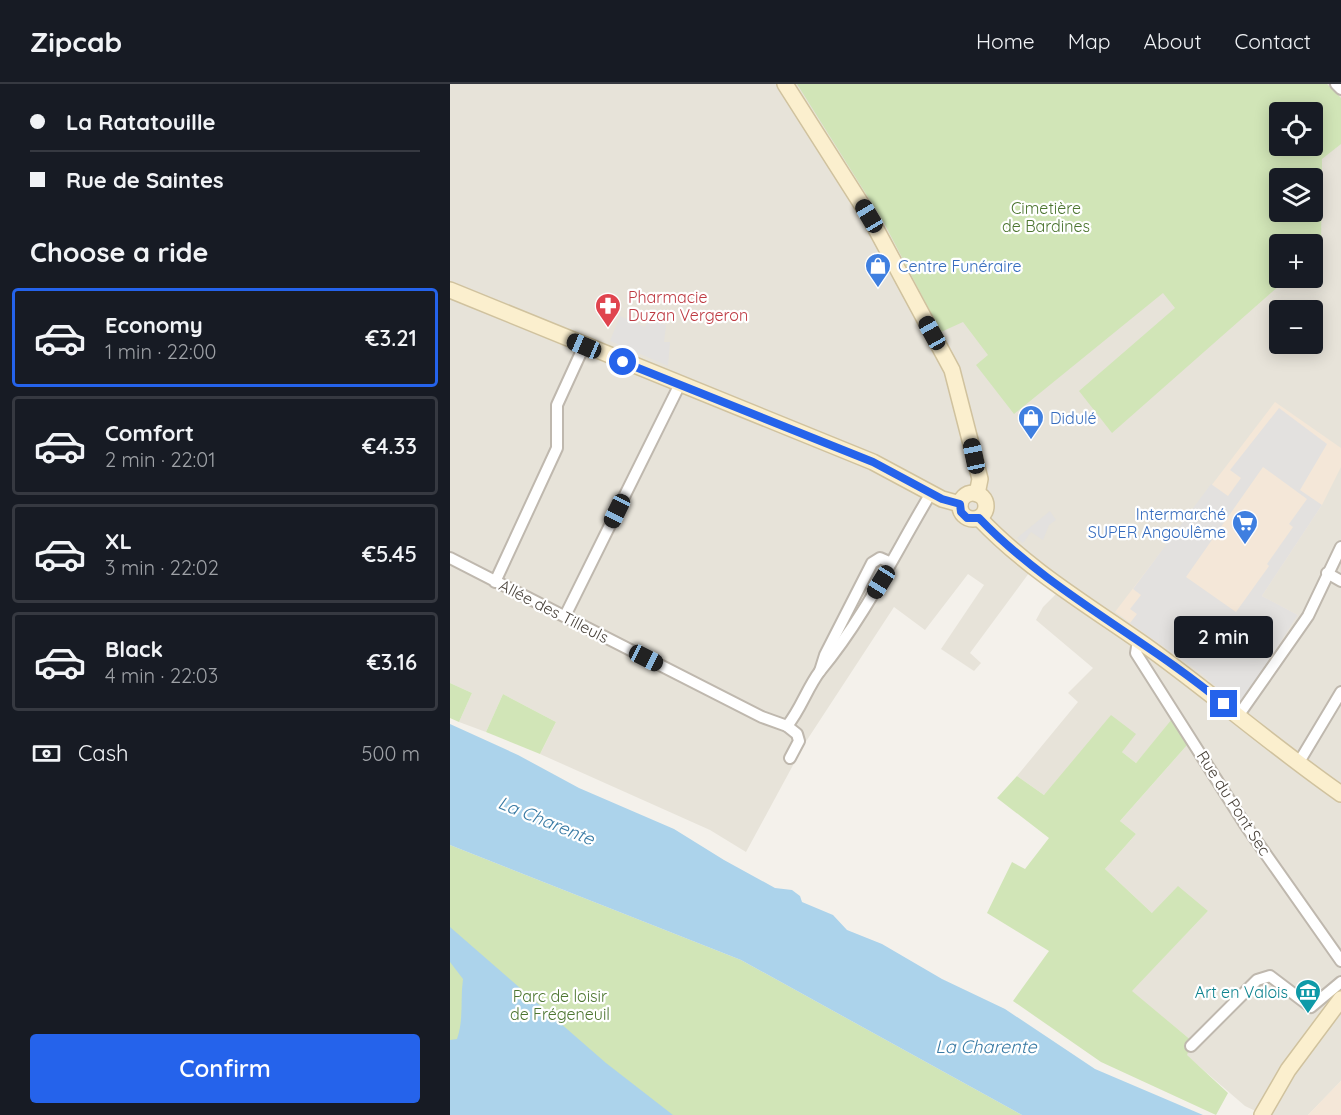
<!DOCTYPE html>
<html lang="en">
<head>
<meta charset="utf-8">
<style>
  body { margin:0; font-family:Quicksand,sans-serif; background:#20242c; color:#f1f3f6; height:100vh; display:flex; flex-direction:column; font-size:22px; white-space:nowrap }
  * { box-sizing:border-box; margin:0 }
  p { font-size:20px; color:#9ea1a6 }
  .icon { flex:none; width:33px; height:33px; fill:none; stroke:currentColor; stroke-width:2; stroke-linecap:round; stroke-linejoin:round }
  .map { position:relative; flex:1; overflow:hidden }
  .details { display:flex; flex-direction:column; background:#171b24; width:450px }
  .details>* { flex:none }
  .guide { display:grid; align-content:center; height:132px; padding:0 30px; background:#171b24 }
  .fabs { position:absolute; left:819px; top:18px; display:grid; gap:12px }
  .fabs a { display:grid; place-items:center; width:54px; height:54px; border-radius:6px; background:#171b24; box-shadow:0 3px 15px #0003; font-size:30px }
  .end { position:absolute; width:27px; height:27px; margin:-14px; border:8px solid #2563eb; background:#fff; box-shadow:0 0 0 3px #fff }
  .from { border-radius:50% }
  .bubble { position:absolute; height:42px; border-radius:6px; background:#171b24; box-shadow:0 3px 15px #0003; font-size:20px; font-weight:600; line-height:42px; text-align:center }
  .car { position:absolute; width:18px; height:36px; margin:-18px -9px; border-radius:8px; box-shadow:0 0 4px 2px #0007; background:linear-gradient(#222 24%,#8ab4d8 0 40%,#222 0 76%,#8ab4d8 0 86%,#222 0) }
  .guide b { display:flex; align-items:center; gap:21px; height:57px; font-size:22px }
  .guide b+b { border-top:2px solid #363941 }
  .guide i { width:15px; height:15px; background:#f1f3f6 }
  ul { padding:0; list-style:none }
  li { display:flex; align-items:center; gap:18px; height:99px; margin:0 12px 9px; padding:0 18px; border:3px solid #363941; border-radius:6px }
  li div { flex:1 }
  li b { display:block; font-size:22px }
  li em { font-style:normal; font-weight:600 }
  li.on { border-color:#2563eb }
  li>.icon { width:54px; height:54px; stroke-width:1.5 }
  h2 { padding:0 30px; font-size:27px; line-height:72px }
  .pay { display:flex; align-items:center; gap:15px; height:66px; padding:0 30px; font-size:22px }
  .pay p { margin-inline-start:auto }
  .action { display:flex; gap:12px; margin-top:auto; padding:12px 30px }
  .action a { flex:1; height:69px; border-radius:6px; background:#2563eb; color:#fff; font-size:24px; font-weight:600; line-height:69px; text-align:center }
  header { display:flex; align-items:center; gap:36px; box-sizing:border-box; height:84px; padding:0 30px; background:#171b24; border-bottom:2px solid #363941 }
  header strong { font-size:28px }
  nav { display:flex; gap:33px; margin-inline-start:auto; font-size:21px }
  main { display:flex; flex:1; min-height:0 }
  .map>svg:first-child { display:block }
  .residential { fill:#e7e3d9; fill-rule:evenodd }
  .commercial { fill:#f4e7d8 }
  .green { fill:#d1e5b7; fill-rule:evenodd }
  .parking { fill:#e3e1df; fill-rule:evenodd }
  .water { fill:#acd3eb }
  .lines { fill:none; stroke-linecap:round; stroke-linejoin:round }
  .street-casing { stroke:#bfb8ae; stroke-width:14 }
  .secondary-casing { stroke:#d0c29e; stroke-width:18 }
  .street { stroke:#fff; stroke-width:10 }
  .secondary { stroke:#fbefce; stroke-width:15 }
  .route { stroke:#2563eb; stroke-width:8 }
  .labels { text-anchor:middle; stroke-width:4.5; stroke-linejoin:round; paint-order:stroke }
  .park-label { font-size:16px; fill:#4c7530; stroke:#fff }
  .shop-label { font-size:16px; fill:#366cbe; stroke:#fff; text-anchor:start }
  .health-label { font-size:16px; fill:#be3a42; stroke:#fff; text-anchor:start }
  .street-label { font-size:16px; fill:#484139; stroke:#fff }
  .culture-label { font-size:16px; fill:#0d838f; stroke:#fff; text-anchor:end }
  .water-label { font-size:18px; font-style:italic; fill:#387aa4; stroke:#fff }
</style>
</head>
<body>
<header>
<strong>Zipcab</strong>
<nav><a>Home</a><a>Map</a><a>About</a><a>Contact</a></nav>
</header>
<main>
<section class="details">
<div class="guide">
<b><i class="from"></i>La Ratatouille</b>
<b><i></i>Rue de Saintes</b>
</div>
<h2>Choose a ride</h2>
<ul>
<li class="on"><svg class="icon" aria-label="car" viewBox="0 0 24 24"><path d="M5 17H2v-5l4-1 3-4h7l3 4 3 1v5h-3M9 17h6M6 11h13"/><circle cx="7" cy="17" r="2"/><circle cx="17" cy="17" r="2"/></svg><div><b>Economy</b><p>1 min · 22:00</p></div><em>€3.21</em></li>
<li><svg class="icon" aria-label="car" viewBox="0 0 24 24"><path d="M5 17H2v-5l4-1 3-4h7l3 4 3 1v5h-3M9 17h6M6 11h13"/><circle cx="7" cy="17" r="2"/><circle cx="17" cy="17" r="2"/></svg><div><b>Comfort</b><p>2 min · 22:01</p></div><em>€4.33</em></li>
<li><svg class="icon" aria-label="car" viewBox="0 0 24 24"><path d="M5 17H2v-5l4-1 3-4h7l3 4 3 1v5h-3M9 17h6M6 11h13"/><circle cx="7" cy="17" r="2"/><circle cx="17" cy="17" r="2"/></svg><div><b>XL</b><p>3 min · 22:02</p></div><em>€5.45</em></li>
<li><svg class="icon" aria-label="car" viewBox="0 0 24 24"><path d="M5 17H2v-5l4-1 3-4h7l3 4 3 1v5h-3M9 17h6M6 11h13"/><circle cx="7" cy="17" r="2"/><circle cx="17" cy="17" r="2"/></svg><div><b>Black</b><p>4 min · 22:03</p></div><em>€3.16</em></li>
</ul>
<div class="pay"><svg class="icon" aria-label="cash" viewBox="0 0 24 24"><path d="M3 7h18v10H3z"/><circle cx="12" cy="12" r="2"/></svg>Cash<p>500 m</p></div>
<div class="action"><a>Confirm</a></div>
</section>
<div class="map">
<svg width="891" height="1031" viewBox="0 0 891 1031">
  <rect width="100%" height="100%" fill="#f4f1eb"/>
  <path class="residential" d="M 0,0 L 891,0 L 891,997 L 858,1031 L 814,1031 L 795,1022 L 736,971 L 742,957 L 681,907 L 758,827 L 702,829 L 655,785 L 686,750 L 670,737 L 738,660 L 723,636 L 686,679 L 672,668 L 594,711 L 567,692 L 628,618 L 618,609 L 643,584 L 586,536 L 593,523 L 607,509 L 579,489 L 520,569 L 531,579 L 524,587 L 491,565 L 534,501 L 518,490 L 475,546 L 444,523 L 355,659 L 296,768 L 260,746 L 90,670 L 106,638 L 53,610 L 36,648 L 9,638 L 22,609 L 0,599 ZM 830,28 L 862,28 L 862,62 L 830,62 ZM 830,94 L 862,94 L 862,128 L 830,128 ZM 830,160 L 862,160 L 862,194 L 830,194 ZM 830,226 L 862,226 L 862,260 L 830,260 Z"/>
  <g class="commercial">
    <polygon points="825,318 891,364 891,383 872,421 812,512 848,531 789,623 749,588 665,528"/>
    <polygon points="891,997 891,1031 858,1031 884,1004"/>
  </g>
  <g class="green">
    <path d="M 347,0 L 877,0 L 891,14 L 891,60 L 872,75 L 871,165 L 863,172 L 862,160 L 830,160 L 830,194 L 838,194 L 662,349 L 629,307 L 725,224 L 713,209 L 564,330 L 526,281 L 538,271 L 513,238 L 491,248 L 433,137 ZM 830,28 L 862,28 L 862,62 L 830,62 ZM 830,94 L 862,94 L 862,128 L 830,128 Z"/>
    <polygon points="0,599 22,609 9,638 0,634"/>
    <polygon points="53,610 106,638 90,670 36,648"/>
    <polygon points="661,631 686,650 672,668 686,679 722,635 738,660 670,737 686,750 655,785 702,829 728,802 758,827 682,907 742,957 737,971 778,1009 766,1031 651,978 563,917 599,867 537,829 562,778 575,785 599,754 547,714 567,692 594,711"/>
    <polygon points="0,761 291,876 572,1031 0,1031"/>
  </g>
  <g class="parking">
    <polygon points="170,232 195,243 199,234 216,241 214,258 220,258 218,282 160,257"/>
    <path d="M 829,324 L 877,360 L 850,406 L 872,421 L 812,512 L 848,531 L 789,623 L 749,588 L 680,539 L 687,530 L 680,525 L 691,511 L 683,505 L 761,400 L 778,412 L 791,394 L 780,386 ZM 813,383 L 857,415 L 839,440 L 843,443 L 817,480 L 819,482 L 786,528 L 736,493 Z"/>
    <polygon points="600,427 606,436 599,441 593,456 581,448 573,459 567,454"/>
  </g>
  <g class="water">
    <polygon points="0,640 68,671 129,704 224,745 274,776 325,804 342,806 350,812 352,818 383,831 397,846 432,860 492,895 555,925 645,985 753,1031 572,1031 291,876 0,761"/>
    <path d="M 0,843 L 156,979 L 223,1031 L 0,1031 L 0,956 L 7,955 C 14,935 10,916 13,895 L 0,878 Z"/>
  </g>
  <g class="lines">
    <defs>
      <g id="street">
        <polyline points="886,0 891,5"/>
        <polyline points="0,474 312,633 337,642"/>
        <polyline points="877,489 891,497"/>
        <polyline points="45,498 107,364 107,321 134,262"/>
        <polyline points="115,532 230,300"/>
        <polyline points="688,557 686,569 796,742 891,877"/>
        <polyline points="370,587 375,571 422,479 430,474 439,478"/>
        <polyline points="788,632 858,532 891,463"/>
        <path d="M 340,674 L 349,657 L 347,650 L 337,642 C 351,625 357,604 370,587 C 415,533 445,469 481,409"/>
        <polyline points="849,678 891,608"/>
        <polyline points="741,962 807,896 820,892 861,923 891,898"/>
      </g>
      <g id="secondary">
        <polyline points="335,0 419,132 502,286 530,395 527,410"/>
        <polyline points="0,206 423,378 492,415 510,420"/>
        <circle cx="523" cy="422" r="13"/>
        <path d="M 529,434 C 578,486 641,523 699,564 C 764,611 825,664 891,710"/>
        <polyline points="812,1031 838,986 891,915"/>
      </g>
    </defs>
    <use href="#street" class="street-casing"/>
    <use href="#secondary" class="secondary-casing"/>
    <use href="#street" class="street"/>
    <use href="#secondary" class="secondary"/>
  </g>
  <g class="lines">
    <path class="route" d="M 173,278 L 423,378 L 492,415 L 510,420 L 511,428 L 517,434 L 529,434 C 600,508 695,554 774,620"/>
  </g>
  <defs>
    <symbol id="shop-pin" viewBox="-11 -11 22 30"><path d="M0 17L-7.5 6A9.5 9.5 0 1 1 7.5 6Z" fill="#3f7fe0" stroke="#fff"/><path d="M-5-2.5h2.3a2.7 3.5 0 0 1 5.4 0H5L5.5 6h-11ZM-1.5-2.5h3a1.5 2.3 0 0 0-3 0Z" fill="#fff"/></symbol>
    <symbol id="pharmacy-pin" viewBox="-11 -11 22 30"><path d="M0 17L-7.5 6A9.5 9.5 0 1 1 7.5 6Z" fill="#e0444e" stroke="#fff"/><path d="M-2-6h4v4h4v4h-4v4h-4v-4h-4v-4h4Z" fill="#fff"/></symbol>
    <symbol id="supermarket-pin" viewBox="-11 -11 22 30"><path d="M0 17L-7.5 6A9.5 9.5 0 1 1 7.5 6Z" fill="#3f7fe0" stroke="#fff"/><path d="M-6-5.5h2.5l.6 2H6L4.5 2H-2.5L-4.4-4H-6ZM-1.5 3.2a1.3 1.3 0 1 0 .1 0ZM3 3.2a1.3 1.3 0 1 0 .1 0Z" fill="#fff"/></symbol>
    <symbol id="museum-pin" viewBox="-11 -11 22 30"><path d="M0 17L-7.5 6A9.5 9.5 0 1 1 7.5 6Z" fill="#0f9aa8" stroke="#fff"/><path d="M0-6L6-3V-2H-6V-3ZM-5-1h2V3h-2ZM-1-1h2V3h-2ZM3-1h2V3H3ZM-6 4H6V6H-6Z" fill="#fff"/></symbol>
  </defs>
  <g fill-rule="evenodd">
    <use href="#shop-pin" x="413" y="167" width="30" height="40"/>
    <use href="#pharmacy-pin" x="143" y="207" width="30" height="40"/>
    <use href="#shop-pin" x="566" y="319" width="30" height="40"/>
    <use href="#supermarket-pin" x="780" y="424" width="30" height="40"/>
    <use href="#museum-pin" x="843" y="893" width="30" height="40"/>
  </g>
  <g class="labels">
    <g class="park-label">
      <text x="596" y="130">Cimetière<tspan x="596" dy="18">de Bardines</tspan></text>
      <text x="110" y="918">Parc de loisir<tspan x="110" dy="18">de Frégeneuil</tspan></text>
    </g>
    <g class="shop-label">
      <text x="448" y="188">Centre Funéraire</text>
      <text x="600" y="340">Didulé</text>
      <text x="776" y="436" text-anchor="end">Intermarché<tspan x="776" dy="18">SUPER Angoulême</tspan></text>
    </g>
    <g class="health-label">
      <text x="178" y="219">Pharmacie<tspan x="178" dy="18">Duzan Vergeron</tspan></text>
    </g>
    <g class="street-label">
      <text transform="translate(104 527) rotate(27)" y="6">Allée des Tilleuls</text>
      <text transform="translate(784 719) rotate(57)" y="6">Rue du Pont Sec</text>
    </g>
    <g class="culture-label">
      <text x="838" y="914">Art en Valois</text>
    </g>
    <g class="water-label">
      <text transform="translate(96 737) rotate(22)" y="6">La Charente</text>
      <text x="536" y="969">La Charente</text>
    </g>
  </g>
</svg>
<div class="fabs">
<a><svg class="icon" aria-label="locate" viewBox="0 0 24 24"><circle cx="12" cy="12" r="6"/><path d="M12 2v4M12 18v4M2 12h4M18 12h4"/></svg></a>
<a><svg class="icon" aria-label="layers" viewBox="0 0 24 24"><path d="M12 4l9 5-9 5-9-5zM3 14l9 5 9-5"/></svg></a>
<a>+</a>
<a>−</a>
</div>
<i class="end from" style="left:173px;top:278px"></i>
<i class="end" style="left:774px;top:620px"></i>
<div class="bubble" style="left:724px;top:532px;width:99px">2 min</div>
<i class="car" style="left:419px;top:132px;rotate:329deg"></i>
<i class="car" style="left:482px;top:249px;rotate:331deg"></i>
<i class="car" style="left:134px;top:262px;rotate:293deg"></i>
<i class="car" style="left:524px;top:372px;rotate:348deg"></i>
<i class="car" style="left:167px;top:427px;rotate:206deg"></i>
<i class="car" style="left:431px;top:498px;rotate:212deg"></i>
<i class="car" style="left:196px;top:574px;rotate:117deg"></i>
</div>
</main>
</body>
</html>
